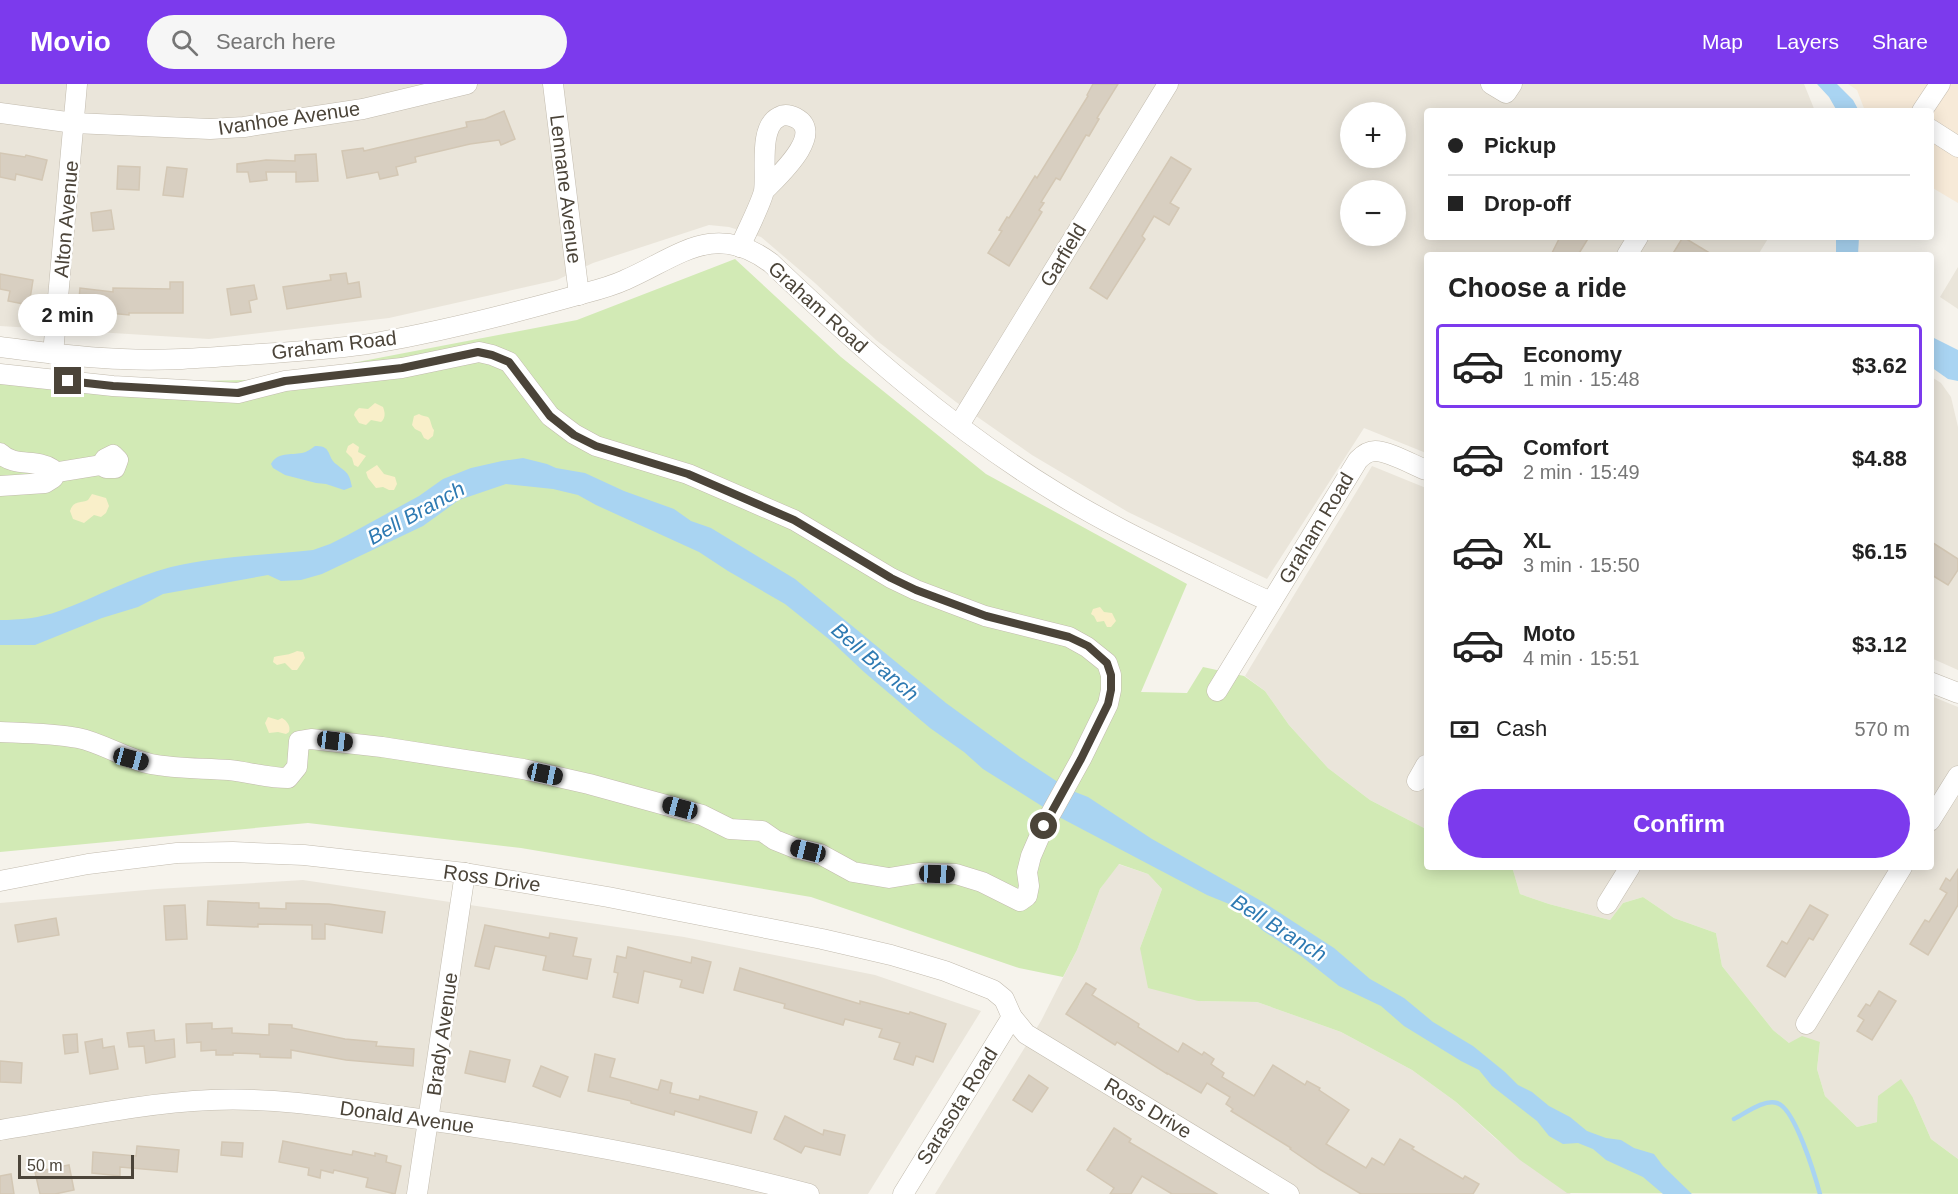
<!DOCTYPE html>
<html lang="en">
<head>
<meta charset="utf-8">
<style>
  body { margin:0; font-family:Helvetica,sans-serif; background:#f6f6f6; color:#222; height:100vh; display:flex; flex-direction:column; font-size:22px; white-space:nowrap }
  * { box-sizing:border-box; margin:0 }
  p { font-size:20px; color:#767676 }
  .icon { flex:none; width:33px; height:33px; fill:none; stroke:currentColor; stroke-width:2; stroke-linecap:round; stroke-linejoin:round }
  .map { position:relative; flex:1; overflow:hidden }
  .sheet { position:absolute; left:1424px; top:168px; width:510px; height:618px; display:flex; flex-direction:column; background:#fff; border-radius:6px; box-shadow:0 3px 15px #0003 }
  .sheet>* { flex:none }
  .banner { position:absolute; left:1424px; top:24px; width:510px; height:132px; border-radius:6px; box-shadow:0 3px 15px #0003; display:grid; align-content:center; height:132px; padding:0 24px; background:#fff }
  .fabs { position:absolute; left:1340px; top:18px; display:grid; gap:12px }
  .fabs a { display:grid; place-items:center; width:66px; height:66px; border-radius:50%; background:#fff; box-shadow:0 3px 15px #0003; font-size:30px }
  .scale { position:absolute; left:18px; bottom:15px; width:116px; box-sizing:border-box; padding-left:6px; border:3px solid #4b4439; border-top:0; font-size:16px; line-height:21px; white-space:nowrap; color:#4b4439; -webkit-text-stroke:4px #fff; paint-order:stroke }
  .end { position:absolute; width:27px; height:27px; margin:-14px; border:8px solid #4b4439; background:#fff; box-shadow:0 0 0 3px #fff }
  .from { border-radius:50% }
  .bubble { position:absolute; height:42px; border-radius:21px; background:#fff; box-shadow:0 3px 15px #0003; font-size:20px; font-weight:700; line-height:42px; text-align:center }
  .car { position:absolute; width:18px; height:36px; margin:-18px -9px; border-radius:8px; box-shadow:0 0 4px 2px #0007; background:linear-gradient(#222 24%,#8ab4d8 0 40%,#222 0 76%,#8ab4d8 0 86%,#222 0) }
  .banner b { display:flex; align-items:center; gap:21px; height:57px; font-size:22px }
  .banner b+b { border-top:2px solid #e0e0e0 }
  .banner i { width:15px; height:15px; background:#222 }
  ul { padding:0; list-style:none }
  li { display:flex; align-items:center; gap:18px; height:84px; margin:0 12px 9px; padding:0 12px; border:3px solid transparent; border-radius:6px }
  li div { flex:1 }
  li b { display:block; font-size:22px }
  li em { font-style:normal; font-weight:700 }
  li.on { border-color:#7c3aed }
  li>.icon { width:54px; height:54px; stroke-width:1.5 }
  h2 { padding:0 24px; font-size:27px; line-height:72px }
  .pay { display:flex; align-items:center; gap:15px; height:66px; padding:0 24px; font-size:22px }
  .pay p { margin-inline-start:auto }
  .primary-button { display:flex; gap:12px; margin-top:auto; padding:12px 24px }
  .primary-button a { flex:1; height:69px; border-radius:36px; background:#7c3aed; color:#fff; font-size:24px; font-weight:700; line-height:69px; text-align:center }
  header { display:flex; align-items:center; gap:36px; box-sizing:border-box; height:84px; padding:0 30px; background:#7c3aed; color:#fff }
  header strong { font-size:28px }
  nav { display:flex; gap:33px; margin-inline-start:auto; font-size:21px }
  .search { width:420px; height:54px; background:#f6f6f6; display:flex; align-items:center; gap:15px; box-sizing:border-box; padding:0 21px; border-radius:33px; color:#767676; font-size:22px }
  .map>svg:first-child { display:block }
  .residential { fill:#eae5da; fill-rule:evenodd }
  .commercial { fill:#f7ead8 }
  .green { fill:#d2eab5 }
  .sand { fill:#f9efc9 }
  .water { fill:#a9d4f2 }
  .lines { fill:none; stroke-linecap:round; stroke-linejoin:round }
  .stream { stroke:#a9d4f2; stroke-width:4.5 }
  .building { fill:#d8cfc1; stroke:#d3c7b4; stroke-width:1.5 }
  .minor-casing { stroke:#c2bbae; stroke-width:21 }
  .minor { stroke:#fff; stroke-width:20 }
  .route { stroke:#4b4439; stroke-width:8 }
  .labels { text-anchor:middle; stroke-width:5; stroke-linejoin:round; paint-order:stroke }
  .street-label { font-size:20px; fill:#4b4439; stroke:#fff }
  .water-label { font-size:21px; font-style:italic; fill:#2e7ab2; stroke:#fff }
</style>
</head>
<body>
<header>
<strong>Movio</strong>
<div class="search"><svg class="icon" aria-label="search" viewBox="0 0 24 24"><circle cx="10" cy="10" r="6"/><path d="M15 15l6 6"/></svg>Search here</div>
<nav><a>Map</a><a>Layers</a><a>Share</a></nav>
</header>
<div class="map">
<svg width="1958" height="1110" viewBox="0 0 1958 1110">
  <rect width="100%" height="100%" fill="#f6f3ec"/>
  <g class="residential">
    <path d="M 0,0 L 1804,0 L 1815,27 L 1426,27 L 1426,153 L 1769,153 L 1758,171 L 1426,171 L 1426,369 L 1364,344 L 1267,495 L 1128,428 L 1032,371 L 956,318 L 876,256 L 815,199 L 761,153 L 729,143 L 709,141 L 593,179 L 557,196 L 389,234 L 209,255 L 0,242 ZM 1350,28 L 1395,28 L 1395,74 L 1350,74 ZM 1350,106 L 1395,106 L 1395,152 L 1350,152 Z"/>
    <polygon points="1958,183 1958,225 1940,213"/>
    <polygon points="1930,292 1941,299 1951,313 1958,343 1958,586 1931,574"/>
    <polygon points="1372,382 1426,404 1426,745 1370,716 1328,684 1289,641 1265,607 1245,592"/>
    <polygon points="1931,612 1958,623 1958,1075 1931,1055 1913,1014 1877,1038 1857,1043 1825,1012 1817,985 1820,958 1789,959 1773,946 1722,882 1716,849 1674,834 1643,813 1623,819 1610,836 1549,820 1520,810 1513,786 1510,783 1930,783"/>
    <polygon points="1118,780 1148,790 1162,805 1140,864 1198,917 1257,918 1341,948 1412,986 1456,1018 1496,1055 1571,1110 935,1110 1041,937 1077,866 1100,805"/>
    <polygon points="303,796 684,853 875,891 981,927 868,1110 0,1110 0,819 157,805"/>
  </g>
  <polygon class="commercial" points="1848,0 1958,0 1958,119 1931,103 1930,27 1865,27 1857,6"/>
  <polygon class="green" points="735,175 841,273 986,390 1187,500 1141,608 1187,609 1203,583 1244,592 1265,607 1289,641 1328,684 1370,716 1426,745 1426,783 1510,783 1513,786 1520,810 1549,820 1610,836 1623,819 1643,813 1674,834 1716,849 1722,882 1773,946 1789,959 1802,952 1820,958 1817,985 1825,1012 1857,1043 1877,1038 1878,1012 1901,995 1913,1014 1931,1055 1958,1075 1958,1110 1567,1109 1520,1076 1456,1018 1412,986 1341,948 1257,918 1198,917 1148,904 1140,864 1162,805 1148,790 1119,780 1100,805 1077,866 1063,893 1019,884 811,813 521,764 308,739 0,768 0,283 152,298 247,296 295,290 577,236"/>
  <g class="sand">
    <path d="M 375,319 L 383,323 C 385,328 386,334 381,338 L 371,336 L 366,341 L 359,339 L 354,331 L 355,328 L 359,324 L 368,325 Z"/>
    <path d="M 419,330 C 422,332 426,332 428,333 C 431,335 431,343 434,346 L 433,352 L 428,356 L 424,354 L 421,348 L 415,345 L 412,341 L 414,332 Z"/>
    <polygon points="353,359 359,363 358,368 366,372 358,383 354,381 352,374 346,368 348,362"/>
    <polygon points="377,381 384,390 395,393 397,400 394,406 389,406 383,403 376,404 368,394 366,388"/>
    <path d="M 92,410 L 106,414 L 109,422 L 106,429 L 101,433 L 94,431 L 84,439 L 73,435 L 70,427 C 74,416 79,420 88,416 Z"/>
    <polygon points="1100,523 1104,528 1112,529 1116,537 1111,543 1107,543 1104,537 1097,538 1094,532 1091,530 1093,525"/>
    <path d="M 297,567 L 303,568 L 305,574 L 297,586 L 292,586 L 285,579 L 277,581 L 273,578 L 274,573 C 282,571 290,571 297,567 Z"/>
    <path d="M 268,633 L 278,636 L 282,634 C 287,637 291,642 289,648 L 286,650 L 278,648 L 269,649 L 265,639 Z"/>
  </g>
  <g class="water">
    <polygon points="1817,0 1837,0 1853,16 1859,27 1837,27 1829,13"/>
    <polygon points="1836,153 1859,153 1858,171 1836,171"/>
    <polygon points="1930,252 1958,266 1958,297 1948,295 1931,283"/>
    <path d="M 315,362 C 332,361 327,373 336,380 C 347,389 349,388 352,403 L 344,406 L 326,400 L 316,399 L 285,391 L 273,384 L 271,380 C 277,368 291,371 302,369 C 307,368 311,365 315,362 Z"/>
    <path d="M 523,374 L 547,380 L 556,384 L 585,389 L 624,407 L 674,425 L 691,437 L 711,444 L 795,495 L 946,619 L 1020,673 L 1070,706 L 1088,713 L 1152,755 L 1263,818 L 1334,864 L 1370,895 L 1404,914 L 1433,938 L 1473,962 L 1505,988 L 1518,1001 L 1532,1008 L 1549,1022 L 1570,1033 L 1587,1047 L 1606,1054 L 1621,1056 L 1634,1064 L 1654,1070 L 1663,1082 L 1692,1110 L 1663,1110 L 1643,1093 L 1606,1076 L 1593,1065 L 1578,1059 L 1563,1060 L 1549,1052 L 1537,1037 L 1492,1002 L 1479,986 L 1461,977 L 1404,942 L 1381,922 L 1339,902 L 1301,872 L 1262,846 L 1239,824 L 1207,811 L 1059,733 L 983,685 L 964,668 L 930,644 L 864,588 L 830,556 L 785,520 L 728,487 L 699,468 L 596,421 L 578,411 L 553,405 L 506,400 L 459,416 L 423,442 L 322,490 L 301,496 L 281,497 L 268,491 L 163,510 L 138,523 L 102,534 L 35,561 L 0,561 L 0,536 C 20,536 40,534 59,527 C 97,513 132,493 171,483 C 217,472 266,471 313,466 L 330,460 L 346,452 L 419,412 L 443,395 L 471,384 L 502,377 Z"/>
  </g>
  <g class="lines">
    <path class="stream" d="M 1734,1035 C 1746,1029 1764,1015 1777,1019 C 1795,1024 1815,1092 1820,1110"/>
  </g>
  <g class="building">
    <polygon points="1093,0 1118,0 1097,34 1099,35 1089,52 1086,51 1060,96 1056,94 1041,118 1044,119 1039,126 1042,128 1009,182 988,169 1002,147 999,146 1007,133 1009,134 1035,92 1037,94 1088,12 1087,11"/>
    <polygon points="504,27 515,55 501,61 499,56 470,60 415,73 416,78 396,83 398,91 380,95 378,88 347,94 342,67 363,64 364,67 467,43 466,38 485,35"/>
    <polygon points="0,69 25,73 26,71 47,76 42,96 16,90 15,96 0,93"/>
    <polygon points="316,70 318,97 296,98 296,88 266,88 267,96 250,98 248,88 237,88 237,80 266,76 295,77 295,71"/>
    <polygon points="1171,73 1191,85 1170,119 1179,124 1169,141 1154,132 1142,152 1145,155 1107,215 1090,204"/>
    <polygon points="118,82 140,83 139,106 117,105"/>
    <polygon points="167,83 187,85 183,113 163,111"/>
    <polygon points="111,126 114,145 93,147 91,129"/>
    <polygon points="1560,153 1589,153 1578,171 1551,171"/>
    <polygon points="1683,153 1713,171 1672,171"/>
    <polygon points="346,189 348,200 359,198 361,213 287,225 283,203 331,196 330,191"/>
    <polygon points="0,190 33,196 29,221 8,217 10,207 0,205"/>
    <polygon points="170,198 183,198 183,229 129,229 129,231 78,226 80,204 113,208 113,204 170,205"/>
    <polygon points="254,201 257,215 249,217 251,228 231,231 227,205"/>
    <polygon points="1930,457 1958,475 1958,486 1948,501 1930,490"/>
    <polygon points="1958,785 1958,821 1928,871 1910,860 1925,836 1929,838 1947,809 1940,805 1946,794 1950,797"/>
    <polygon points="208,817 259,819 259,824 286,825 286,819 329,820 385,828 382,849 325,840 325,855 312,855 312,841 258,840 258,843 207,841"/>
    <polygon points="185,821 187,855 166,856 164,822"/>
    <polygon points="1810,821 1828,831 1813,856 1809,854 1785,893 1767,882 1782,857 1787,860"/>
    <polygon points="56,834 59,851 18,858 15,841"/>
    <polygon points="485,841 549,854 550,849 577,854 573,872 591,875 587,895 543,886 546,872 495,862 489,885 475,882"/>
    <polygon points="628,863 691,879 692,873 711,878 703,909 680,903 682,896 644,887 638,919 613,913 618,889 614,888 617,872 626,874"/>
    <polygon points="740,884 860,920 860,917 909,930 910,928 946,940 933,978 916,972 913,981 894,975 900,959 879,953 882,945 845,935 843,941 784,924 785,920 734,906"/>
    <polygon points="1086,899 1096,905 1092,911 1139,940 1138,943 1178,968 1183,959 1202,971 1204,968 1214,975 1211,980 1224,989 1222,993 1254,1012 1273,981 1305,1001 1307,997 1320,1004 1319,1006 1349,1026 1326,1060 1366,1084 1372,1074 1384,1081 1400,1055 1414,1063 1412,1065 1463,1095 1465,1092 1479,1100 1473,1110 1361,1110 1321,1086 1290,1065 1291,1064 1231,1027 1233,1025 1226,1020 1230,1013 1207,999 1201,1009 1167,989 1167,990 1117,958 1115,961 1066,930"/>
    <polygon points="1879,907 1896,917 1872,956 1857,947 1864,936 1858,932 1866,920 1870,922"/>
    <polygon points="212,939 212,945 232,944 232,949 269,951 269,940 292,941 292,944 345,955 377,958 376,962 414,965 413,982 346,976 291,966 291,974 260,973 260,970 233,969 233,971 216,971 216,966 201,967 201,958 187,959 186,940"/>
    <polygon points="154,946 155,957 174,955 175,973 146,979 144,962 129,963 127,949"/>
    <polygon points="77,950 78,968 65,970 63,951"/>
    <polygon points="102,955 103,964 114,962 118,985 90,990 85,958"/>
    <polygon points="470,967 510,976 505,998 465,989"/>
    <polygon points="595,970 615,975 610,993 658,1006 661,996 672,999 670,1009 699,1016 700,1012 757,1028 751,1049 675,1027 674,1031 631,1019 631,1017 588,1007"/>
    <polygon points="0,977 22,979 21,999 0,998"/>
    <polygon points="541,982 568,993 560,1013 533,1002"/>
    <polygon points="1029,991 1048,1004 1032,1028 1013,1016"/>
    <polygon points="785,1032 823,1051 824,1046 845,1051 840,1071 805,1062 801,1069 774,1055"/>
    <polygon points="1114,1044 1131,1055 1129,1058 1217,1110 1172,1110 1142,1092 1131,1110 1110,1110 1114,1104 1087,1086"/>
    <polygon points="283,1057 352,1071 353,1067 375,1072 375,1069 387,1072 386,1078 401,1082 395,1110 366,1103 368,1094 334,1086 333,1089 321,1086 320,1094 308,1091 309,1084 279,1078"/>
    <polygon points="222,1058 243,1059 242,1073 221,1071"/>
    <polygon points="137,1062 179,1066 177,1088 120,1083 120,1092 92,1089 93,1068 136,1072"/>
    <polygon points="69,1081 74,1106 55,1110 40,1110 35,1088"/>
    <polygon points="11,1090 14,1110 0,1110 0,1092"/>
  </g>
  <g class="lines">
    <defs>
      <g id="minor">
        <polyline points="553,0 579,211"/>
        <polyline points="1491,0 1506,9 1512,0"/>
        <polyline points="1922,27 1940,0"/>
        <polyline points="0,29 74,39 210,45 244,43 363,25 467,0"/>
        <polyline points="1930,45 1958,63"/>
        <path d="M 740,163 C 746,149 761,120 764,107 C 767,88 758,43 779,33 C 784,30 790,31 796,34 C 826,50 776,94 764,107"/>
        <polyline points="1627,171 1638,153"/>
        <path d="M 0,263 C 40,268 81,274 122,275 C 163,277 203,274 244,271 C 287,268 332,266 375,259 C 443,247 511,230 578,211 C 593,207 610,203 625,196 C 678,173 714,136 771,179 C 859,263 952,345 1057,409 C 1099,435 1144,457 1189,479 C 1216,492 1243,506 1271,518"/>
        <polyline points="53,270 77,0"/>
        <path d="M 0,290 L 113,302 L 238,309 L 285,297 L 402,284 L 479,268 L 492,271 L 509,278 L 550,332 L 574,350 L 596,362 L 688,390 L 794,436 L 891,494 L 916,506 L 985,532 L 1069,553 L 1087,563 L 1107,579 L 1111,591 L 1111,606 L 1108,620 L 1081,675 L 1044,742 L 1031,772 L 1027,788 L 1029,802 L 1027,812 L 1020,817 L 982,798 L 956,790 L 919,789 L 889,794 L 853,788 L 820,770 L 795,764 L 775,756 L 762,747 L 730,745 L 702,731 L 589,700 L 523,685 L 382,663 L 311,655 L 299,657 L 297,683 L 288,694 C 268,694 248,688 229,686 C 203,684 176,685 151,680 C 125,675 103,659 78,654 C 52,649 26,649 0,648"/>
        <polyline points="959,341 1168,0"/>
        <path d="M 0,369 C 15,384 36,374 52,385 L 53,394 L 45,399 L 0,402"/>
        <polyline points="52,389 101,381 106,384 115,384 118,376 113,371 105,375 101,381"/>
        <polyline points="1930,598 1958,609"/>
        <path d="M 1217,607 L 1358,376 C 1363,371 1368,367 1375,367 C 1389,367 1413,381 1426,386"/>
        <polyline points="1417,697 1426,681"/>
        <polyline points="1930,737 1958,692"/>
        <polyline points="0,797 88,780 177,769 233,768 304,771 465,789 608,813 822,855 891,871 945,887 993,906 1004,915 1012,933 1026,950 1289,1110"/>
        <polyline points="1607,820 1630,783"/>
        <polyline points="1806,940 1902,783"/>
        <path d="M 0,1046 C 70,1035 140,1019 211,1016 C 276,1013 340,1024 405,1033 C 541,1051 676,1075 809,1110"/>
        <polyline points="417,1110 465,789"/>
        <polyline points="903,1110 1012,933"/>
      </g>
    </defs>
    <use href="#minor" class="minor-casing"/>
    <use href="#minor" class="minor"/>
  </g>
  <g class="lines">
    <polyline class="route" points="68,297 113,302 238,309 285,297 402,284 478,268 492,271 509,278 550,332 574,351 596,362 688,390 794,436 891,494 916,506 986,532 1069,553 1088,562 1107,579 1111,591 1111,606 1108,620 1081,675 1044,742"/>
  </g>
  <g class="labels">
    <g class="street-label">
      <text transform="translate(289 34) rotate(-8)" y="7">Ivanhoe Avenue</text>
      <text transform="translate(566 105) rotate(83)" y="7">Lennane Avenue</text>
      <text transform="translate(66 135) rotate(-85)" y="7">Alton Avenue</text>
      <text transform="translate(1063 171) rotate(-59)" y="7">Garfield</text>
      <text transform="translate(818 223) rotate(42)" y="7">Graham Road</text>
      <text transform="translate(334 261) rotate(-7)" y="7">Graham Road</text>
      <text transform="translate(1316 444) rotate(-59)" y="7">Graham Road</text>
      <text transform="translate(492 794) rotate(8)" y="7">Ross Drive</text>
      <text transform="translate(442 950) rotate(-82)" y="7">Brady Avenue</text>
      <text transform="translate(957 1022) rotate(-58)" y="7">Sarasota Road</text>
      <text transform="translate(1148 1024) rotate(31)" y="7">Ross Drive</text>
      <text transform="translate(407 1033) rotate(8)" y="7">Donald Avenue</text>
    </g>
    <g class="water-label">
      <text transform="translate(416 429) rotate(-29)" y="7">Bell Branch</text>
      <text transform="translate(875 578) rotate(41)" y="7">Bell Branch</text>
      <text transform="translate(1279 844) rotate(32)" y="7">Bell Branch</text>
    </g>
  </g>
</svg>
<div class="fabs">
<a>+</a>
<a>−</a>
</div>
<div class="scale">50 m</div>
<i class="end from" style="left:1044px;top:742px"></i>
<i class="end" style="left:68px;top:297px"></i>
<div class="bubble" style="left:18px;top:210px;width:99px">2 min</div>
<i class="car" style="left:335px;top:657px;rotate:97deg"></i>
<i class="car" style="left:131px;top:675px;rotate:105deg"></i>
<i class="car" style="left:545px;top:690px;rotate:102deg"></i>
<i class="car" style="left:680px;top:724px;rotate:285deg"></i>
<i class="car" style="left:808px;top:767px;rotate:284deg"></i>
<i class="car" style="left:937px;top:790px;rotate:92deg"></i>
<div class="banner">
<b><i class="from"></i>Pickup</b>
<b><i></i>Drop-off</b>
</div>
<section class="sheet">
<h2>Choose a ride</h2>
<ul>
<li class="on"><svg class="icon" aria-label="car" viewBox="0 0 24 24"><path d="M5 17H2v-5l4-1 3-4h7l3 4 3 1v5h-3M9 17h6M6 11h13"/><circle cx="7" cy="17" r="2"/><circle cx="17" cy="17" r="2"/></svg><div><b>Economy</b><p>1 min · 15:48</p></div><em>$3.62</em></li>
<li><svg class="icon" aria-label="car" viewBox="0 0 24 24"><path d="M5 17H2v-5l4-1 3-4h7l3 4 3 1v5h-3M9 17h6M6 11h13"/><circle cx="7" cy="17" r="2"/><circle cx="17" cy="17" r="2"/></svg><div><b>Comfort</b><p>2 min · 15:49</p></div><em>$4.88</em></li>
<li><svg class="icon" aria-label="car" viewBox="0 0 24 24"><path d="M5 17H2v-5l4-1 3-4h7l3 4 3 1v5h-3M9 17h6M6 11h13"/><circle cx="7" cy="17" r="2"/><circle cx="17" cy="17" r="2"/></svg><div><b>XL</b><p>3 min · 15:50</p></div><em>$6.15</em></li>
<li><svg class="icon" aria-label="car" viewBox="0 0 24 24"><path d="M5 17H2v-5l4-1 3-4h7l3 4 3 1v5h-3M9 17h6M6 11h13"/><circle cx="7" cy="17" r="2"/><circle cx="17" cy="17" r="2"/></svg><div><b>Moto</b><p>4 min · 15:51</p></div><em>$3.12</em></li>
</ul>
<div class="pay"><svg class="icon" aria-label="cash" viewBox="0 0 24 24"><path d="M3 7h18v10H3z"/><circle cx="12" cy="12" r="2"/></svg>Cash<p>570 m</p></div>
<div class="primary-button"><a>Confirm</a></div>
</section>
</div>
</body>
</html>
